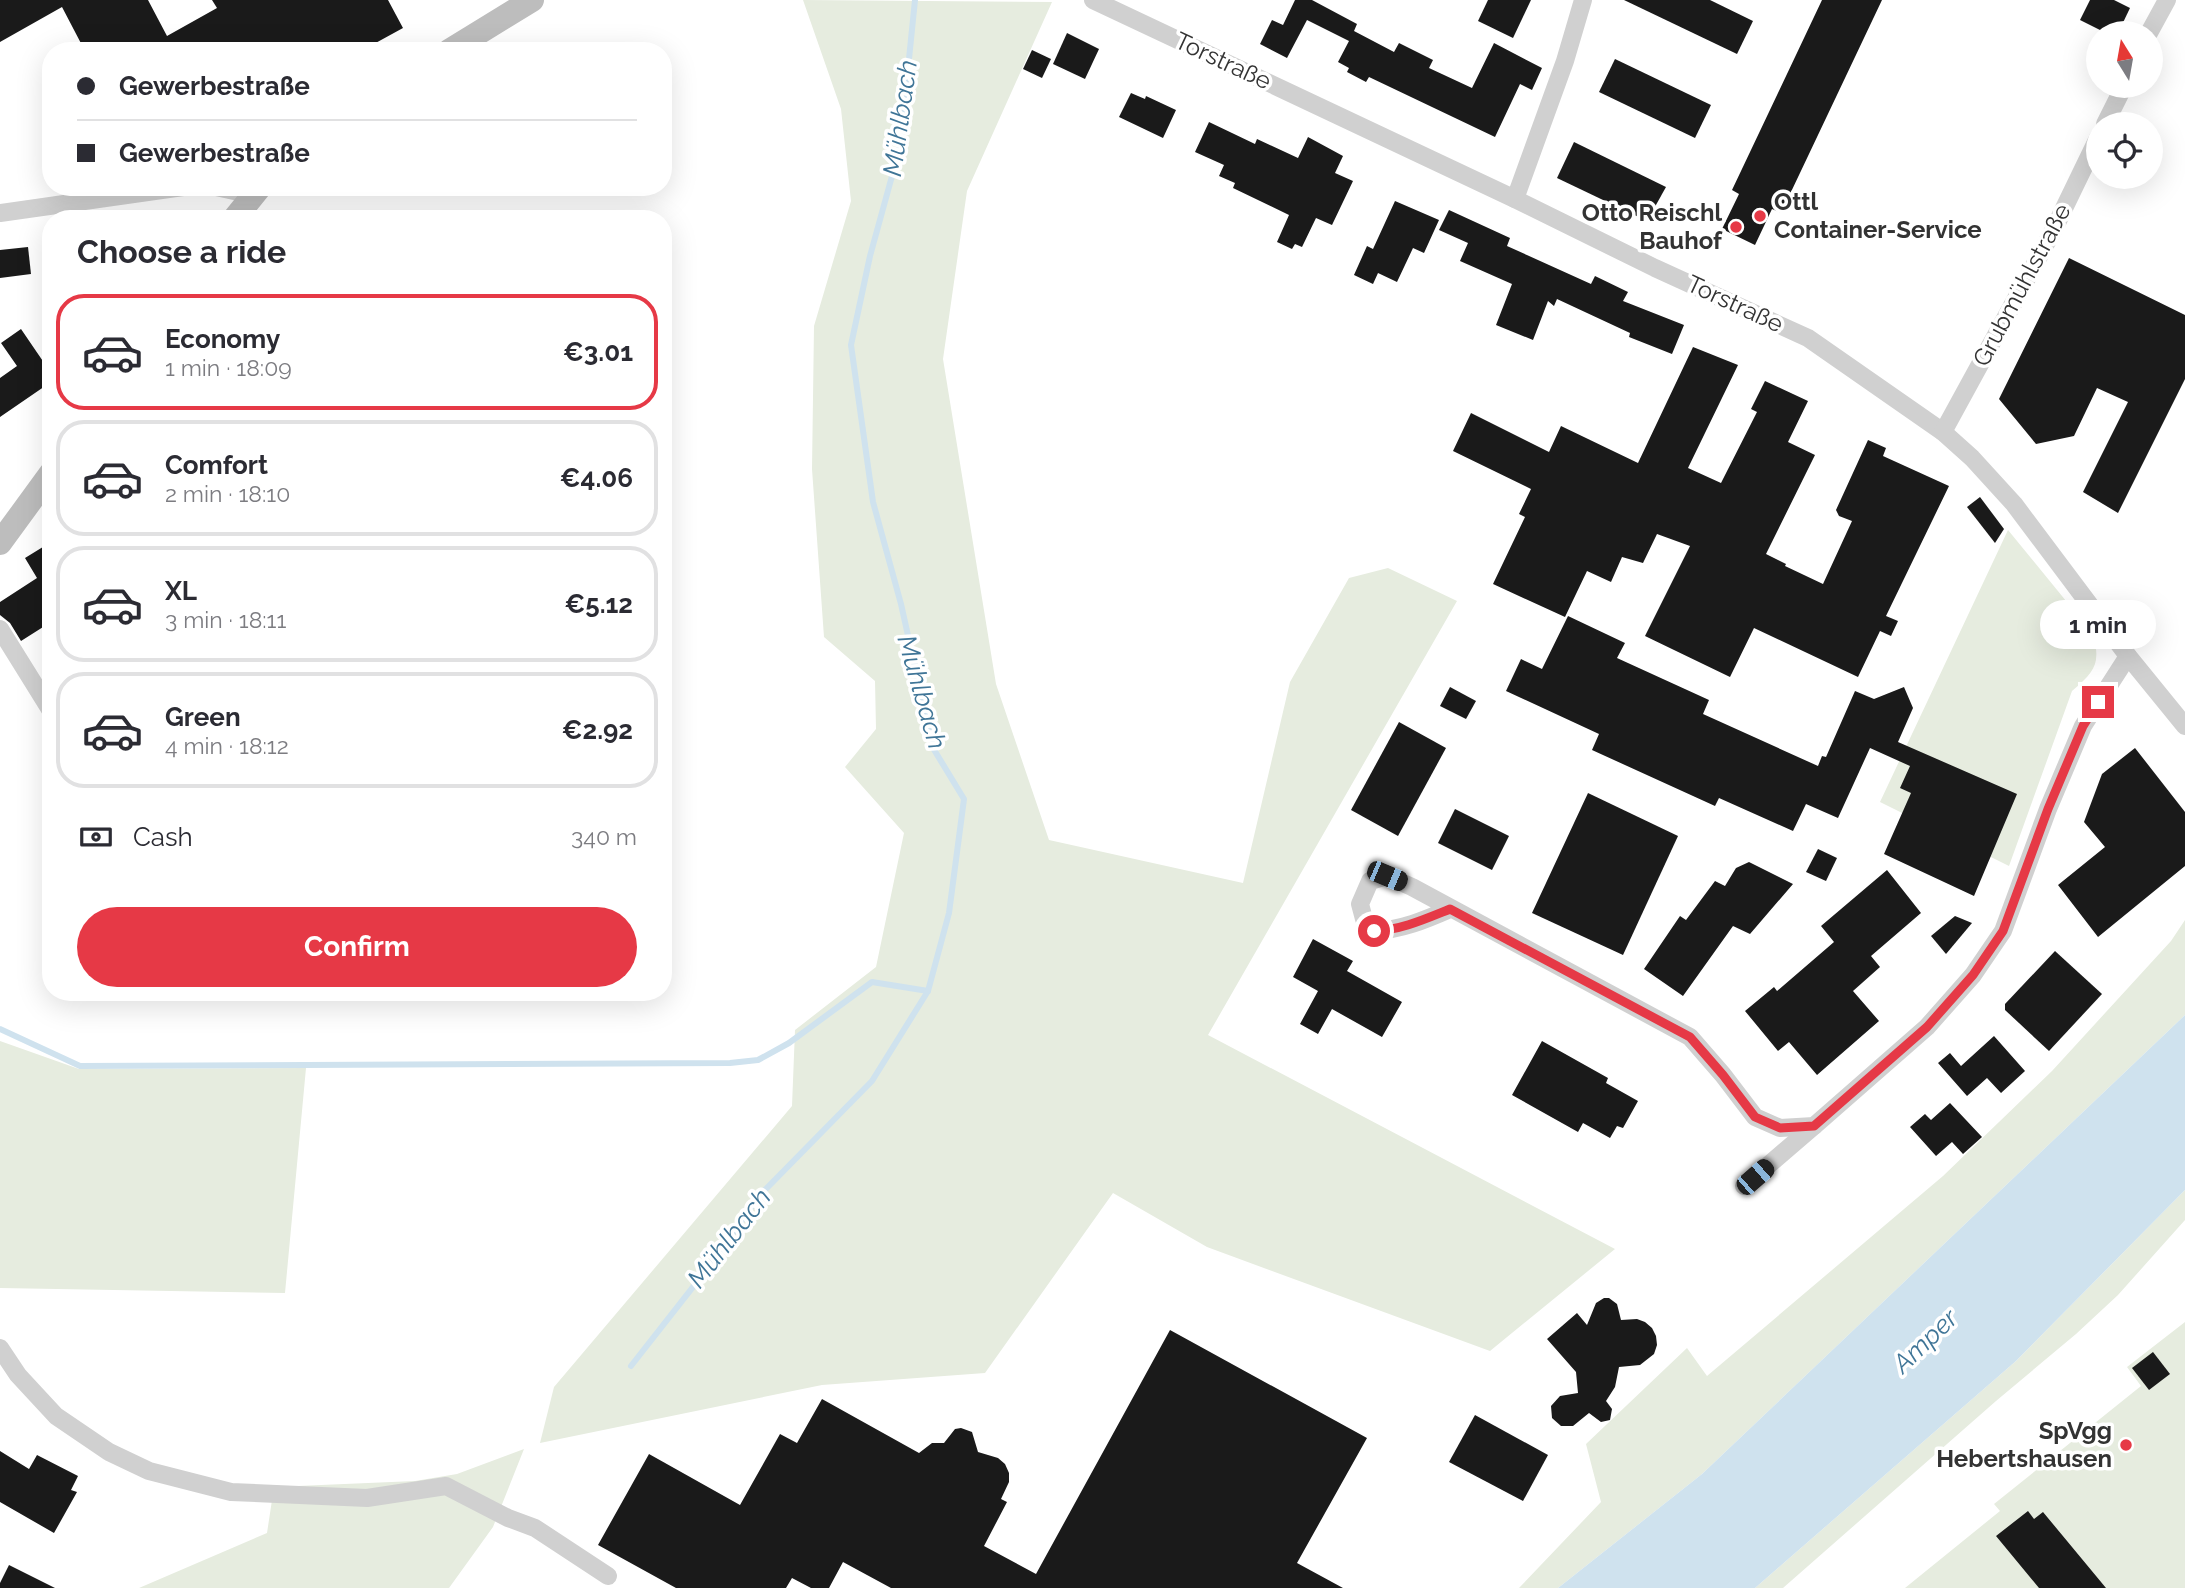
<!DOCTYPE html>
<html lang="en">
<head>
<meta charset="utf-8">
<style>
  body { margin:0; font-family:Raleway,sans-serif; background:#f7f7f7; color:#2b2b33; height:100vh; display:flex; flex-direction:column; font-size:26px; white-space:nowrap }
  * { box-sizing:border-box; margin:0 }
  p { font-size:23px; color:#7c7c81 }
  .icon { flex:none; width:38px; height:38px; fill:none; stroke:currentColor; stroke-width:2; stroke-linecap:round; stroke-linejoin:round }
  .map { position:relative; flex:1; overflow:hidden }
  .sheet { position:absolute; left:42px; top:210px; width:630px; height:791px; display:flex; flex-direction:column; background:#fff; border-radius:28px; box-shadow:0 7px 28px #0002 }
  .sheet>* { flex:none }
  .top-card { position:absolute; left:42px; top:42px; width:630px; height:154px; border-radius:28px; box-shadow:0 7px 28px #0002; display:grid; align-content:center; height:154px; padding:0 35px; background:#fff }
  .needle { width:46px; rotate:349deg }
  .controls { position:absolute; left:2086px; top:21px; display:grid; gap:14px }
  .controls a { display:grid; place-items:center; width:77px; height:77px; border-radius:50%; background:#fff; box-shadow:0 7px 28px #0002; font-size:35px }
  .end { position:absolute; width:32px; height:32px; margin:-16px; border:9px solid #e63946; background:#fff; box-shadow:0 0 0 4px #fff }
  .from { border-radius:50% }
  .bubble { position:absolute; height:49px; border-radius:24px; background:#fff; box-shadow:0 7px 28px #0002; font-size:23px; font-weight:700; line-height:49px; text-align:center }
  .car { position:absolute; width:21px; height:42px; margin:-21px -10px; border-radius:9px; box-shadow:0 0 5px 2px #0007; background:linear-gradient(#222 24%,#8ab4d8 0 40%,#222 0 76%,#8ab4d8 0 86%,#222 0) }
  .top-card b { display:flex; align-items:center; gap:24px; height:66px; font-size:26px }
  .top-card b+b { border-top:2px solid #e1e1e2 }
  .top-card i { width:18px; height:18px; background:#2b2b33 }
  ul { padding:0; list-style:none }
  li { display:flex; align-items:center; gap:21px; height:116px; margin:0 14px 10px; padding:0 21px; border:4px solid #e1e1e2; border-radius:28px }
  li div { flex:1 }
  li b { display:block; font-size:26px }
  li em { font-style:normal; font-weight:700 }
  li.selected { border-color:#e63946 }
  li>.icon { width:63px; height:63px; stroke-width:1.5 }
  h2 { padding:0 35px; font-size:32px; line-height:84px }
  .pay { display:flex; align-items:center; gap:18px; height:77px; padding:0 35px; font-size:26px }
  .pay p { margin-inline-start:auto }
  .button { display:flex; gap:14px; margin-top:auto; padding:14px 35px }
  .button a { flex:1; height:80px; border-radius:42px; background:#e63946; color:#fff; font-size:28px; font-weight:700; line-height:80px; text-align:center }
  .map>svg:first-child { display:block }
  .green { fill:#e6ecdf }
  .water { fill:#cfe2ee }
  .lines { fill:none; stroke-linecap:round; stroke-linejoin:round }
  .stream { stroke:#cfe2ee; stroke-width:6 }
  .building { fill:#1a1a1a }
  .street { stroke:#d0d0d0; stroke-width:18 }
  .secondary { stroke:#bdbdbd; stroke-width:24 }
  .route { stroke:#e63946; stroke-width:9 }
  .poi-dot { fill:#e63946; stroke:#fff; stroke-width:2.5 }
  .labels { text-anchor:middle; stroke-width:7; stroke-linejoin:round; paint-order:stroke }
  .street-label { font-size:24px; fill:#333; stroke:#fff }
  .poi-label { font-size:24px; font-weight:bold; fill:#333; stroke:#fff; text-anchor:end }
  .water-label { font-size:26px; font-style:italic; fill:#3f7597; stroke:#fff }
</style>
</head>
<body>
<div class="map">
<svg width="2185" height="1588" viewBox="0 0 2185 1588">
  <rect width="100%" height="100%" fill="#fff"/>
  <g class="green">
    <polygon points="803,0 1052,2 967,191 943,359 996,684 1049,840 1243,883 1290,682 1349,578 1388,568 1457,601 1208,1035 1615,1249 1490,1351 1207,1247 1113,1193 985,1373 822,1385 540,1443 554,1387 792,1106 795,1030 876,967 904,833 845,767 876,729 875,681 824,637 812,469 814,326 851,201 841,109"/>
    <path d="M 2008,530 L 2093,634 C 2101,664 2095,671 2072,691 L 2009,866 L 1880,802 Z"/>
    <polygon points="2185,920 2185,1015 1702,1474 1558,1588 1519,1588 1601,1502 1586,1444 1687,1348 1707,1376 1943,1176 2052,1071 2171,941"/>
    <polygon points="0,1041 79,1069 306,1068 285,1293 0,1288"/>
    <polygon points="2185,1190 2185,1220 2118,1295 2076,1334 1996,1401 1783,1588 1755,1588 2016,1361"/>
    <polygon points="2185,1322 2185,1588 1905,1588 2000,1511 1994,1504 2141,1386 2127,1367"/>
    <polygon points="524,1449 493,1527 449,1588 139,1588 267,1533 274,1487 415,1481 457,1474"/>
  </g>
  <polygon class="water" points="2185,1015 2185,1190 2016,1361 1755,1588 1558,1588 1702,1474"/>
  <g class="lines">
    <g class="stream">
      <polyline points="0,1029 80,1066 730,1063 758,1060 789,1043 872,982 928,991"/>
      <polyline points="631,1366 711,1264 759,1196 872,1081 928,991 949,913 964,799 933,748 901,604 873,502 851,345 870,256 900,147 915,0"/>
    </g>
  </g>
  <g class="building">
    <polygon points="0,0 148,0 167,36 217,8 212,0 388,0 403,28 361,51 238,51 233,42 216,51 85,51 62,7 0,42"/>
    <polygon points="1295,0 1312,0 1357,24 1354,31 1394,52 1399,43 1433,60 1429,68 1472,88 1494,43 1542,68 1532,90 1520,84 1495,137 1369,77 1366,82 1347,72 1349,68 1338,62 1349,41 1307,20 1287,58 1260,44 1272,20 1283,25"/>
    <polygon points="1488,0 1531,0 1513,38 1478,21"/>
    <polygon points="1624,0 1710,0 1753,21 1737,54"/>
    <polygon points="1822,0 1882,0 1781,213 1772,209 1755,245 1722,229 1739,194 1732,190"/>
    <polygon points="2090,0 2114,0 2130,8 2118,33 2106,33 2080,20"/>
    <polygon points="1067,33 1099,49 1085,79 1053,64"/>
    <polygon points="1032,50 1051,59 1042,78 1023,69"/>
    <polygon points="1615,59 1711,105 1695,138 1599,92"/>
    <polygon points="1131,93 1145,99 1146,96 1176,110 1163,138 1119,117"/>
    <polygon points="1209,122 1255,144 1257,139 1298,158 1308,137 1343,156 1335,173 1353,181 1332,225 1316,218 1302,247 1295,244 1292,249 1277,242 1289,215 1233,188 1235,183 1219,176 1224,165 1195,152"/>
    <polygon points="1574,142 1666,187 1647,221 1557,178"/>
    <polygon points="1395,201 1439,220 1424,253 1413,248 1397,282 1378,273 1373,284 1354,275 1367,246 1373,249"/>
    <polygon points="1449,210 1510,238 1507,246 1591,284 1595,276 1628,292 1623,301 1684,325 1672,354 1629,337 1630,333 1557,299 1554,306 1548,301 1533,340 1496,325 1512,284 1460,261 1468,243 1439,230"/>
    <polygon points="28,247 31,274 0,278 0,250"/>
    <polygon points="2069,258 2185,315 2185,379 2118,513 2083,492 2128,402 2097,388 2074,436 2036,444 1999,399"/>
    <polygon points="21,329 51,373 51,382 0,417 0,378 17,366 1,343"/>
    <polygon points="1693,347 1738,365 1688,468 1721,483 1757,412 1751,409 1765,381 1808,401 1788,442 1815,455 1766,554 1786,564 1785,566 1823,584 1852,521 1839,516 1836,510 1868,440 1886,448 1883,456 1949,486 1886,616 1898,621 1891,636 1880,631 1858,677 1754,628 1730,677 1645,636 1690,546 1657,534 1643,563 1622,557 1611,582 1587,571 1565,617 1493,584 1525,517 1519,514 1531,489 1453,451 1471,413 1549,452 1561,426 1638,463"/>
    <polygon points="1980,497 2004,529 1995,543 1967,507"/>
    <polygon points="51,542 51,622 21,641 10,623 0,615 0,602 37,578 25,558"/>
    <polygon points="1568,616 1625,643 1617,658 1709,700 1703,714 1818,766 1822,756 1826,757 1855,691 1874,699 1904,687 1913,708 1898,742 2017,794 1974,896 1884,854 1911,793 1900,788 1910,766 1870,748 1838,818 1806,804 1793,831 1719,798 1715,806 1592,750 1599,734 1506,691 1521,659 1542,669"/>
    <polygon points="1450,687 1476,701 1466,719 1440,706"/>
    <polygon points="1399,722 1446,748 1398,836 1351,810"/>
    <polygon points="2135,748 2185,812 2185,866 2098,937 2058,885 2105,847 2084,822 2102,774"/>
    <polygon points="1588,793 1678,836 1623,955 1532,913"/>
    <polygon points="1455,809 1509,836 1492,870 1438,843"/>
    <polygon points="1818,849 1837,858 1826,881 1806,872"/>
    <polygon points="1749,862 1793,884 1750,934 1733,926 1683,996 1644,969 1680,916 1686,920 1715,881 1725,886 1736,868"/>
    <polygon points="1887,870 1921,913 1871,956 1880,967 1853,991 1879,1021 1817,1075 1789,1042 1778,1051 1745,1011 1774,987 1777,991 1834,942 1821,926"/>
    <polygon points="1955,916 1972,923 1946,954 1931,936"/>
    <polygon points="1313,939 1353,961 1347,971 1402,1002 1382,1037 1332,1009 1318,1034 1300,1024 1318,991 1293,977"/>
    <polygon points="2055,951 2102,994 2049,1051 2005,1010 2005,1004"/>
    <polygon points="1994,1036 2025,1071 2001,1093 1987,1078 1967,1096 1938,1063 1950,1053 1961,1066"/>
    <polygon points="1542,1041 1608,1078 1606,1083 1638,1101 1623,1128 1617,1126 1610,1138 1583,1123 1578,1132 1512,1095"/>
    <polygon points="1950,1103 1982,1137 1963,1154 1952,1142 1936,1156 1910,1127 1925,1114 1931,1120"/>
    <polygon points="1604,1298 1609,1298 1617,1304 1621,1320 1637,1319 1645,1322 1652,1328 1656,1336 1657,1345 1654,1354 1640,1365 1619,1367 1615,1387 1606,1401 1612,1409 1610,1420 1601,1422 1589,1413 1573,1426 1561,1426 1552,1418 1551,1406 1560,1396 1578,1393 1576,1372 1547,1339 1577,1313 1587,1325 1596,1303"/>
    <polygon points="1170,1330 1367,1438 1297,1563 1343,1588 891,1588 843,1562 829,1588 811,1588 792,1578 786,1588 676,1588 598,1545 649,1454 740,1505 780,1434 797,1443 822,1399 919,1453 932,1443 944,1443 955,1429 961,1428 972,1432 978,1452 998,1458 1005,1464 1009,1473 1009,1482 1001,1499 1007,1502 984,1546 1036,1574"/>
    <polygon points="2153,1352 2170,1374 2149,1390 2132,1368"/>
    <polygon points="1475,1415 1548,1455 1523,1501 1449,1462"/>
    <polygon points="0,1451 29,1469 37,1455 78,1476 71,1490 77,1492 54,1533 0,1502"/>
    <polygon points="2028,1511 2034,1519 2043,1512 2106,1588 2039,1588 1996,1536"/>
    <polygon points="9,1565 55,1588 0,1588 0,1583"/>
  </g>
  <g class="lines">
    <g class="street">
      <polyline points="1093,0 1515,199 1655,268 1808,338 1943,432 1972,458 2014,504 2128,656 2185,726"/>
      <polyline points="2149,33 2167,0"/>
      <polyline points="2105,124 2124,86"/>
      <polyline points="216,187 252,195"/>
      <polyline points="1515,199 1565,61 1583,0"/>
      <polyline points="0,213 183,187"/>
      <polyline points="1943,432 2054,229 2098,138"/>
      <polyline points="0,629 51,711"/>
      <path d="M 1450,909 C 1425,920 1401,930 1374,931 L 1364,919 L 1360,904 L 1370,881 L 1387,876 L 1412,887 L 1690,1037 L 1723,1075 L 1755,1117 L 1780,1128 L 1814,1126 L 1927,1027 L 1973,975 L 2003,931 L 2048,809 L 2083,726 L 2128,656"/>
      <polyline points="1744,1186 1814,1126"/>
      <polyline points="0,1348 18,1375 56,1416 109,1452 149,1471 231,1492 367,1498 446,1486 508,1518 535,1528 608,1576"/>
    </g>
    <g class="secondary">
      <polyline points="449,51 532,0"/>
      <polyline points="234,219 260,187"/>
      <polyline points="0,543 51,473"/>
    </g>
  </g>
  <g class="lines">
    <path class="route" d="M 1374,931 C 1401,930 1425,919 1450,909 L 1690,1037 L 1723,1075 L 1755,1117 L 1780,1128 L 1814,1126 L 1927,1027 L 1973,975 L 2003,931 L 2048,809 L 2083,726 L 2098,702"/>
  </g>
  <g class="poi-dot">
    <circle cx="1760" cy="216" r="7"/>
    <circle cx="1736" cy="227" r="7"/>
    <circle cx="2126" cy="1445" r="7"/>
  </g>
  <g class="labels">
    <g class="street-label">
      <text transform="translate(1223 61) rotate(25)" y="8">Torstraße</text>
      <text transform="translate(2022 285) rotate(-62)" y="8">Grubmühlstraße</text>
      <text transform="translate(1735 304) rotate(25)" y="8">Torstraße</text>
    </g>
    <g class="poi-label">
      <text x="1774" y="210" text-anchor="start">Ottl<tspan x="1774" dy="28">Container-Service</tspan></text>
      <text x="1722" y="221">Otto Reischl<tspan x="1722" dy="28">Bauhof</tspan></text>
      <text x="2112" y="1439">SpVgg<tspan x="2112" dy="28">Hebertshausen</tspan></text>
    </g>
    <g class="water-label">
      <text transform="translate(900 118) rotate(-82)" y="9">Mühlbach</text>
      <text transform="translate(922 692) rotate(74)" y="9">Mühlbach</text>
      <text transform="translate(729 1238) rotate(-52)" y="9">Mühlbach</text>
      <text transform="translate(1925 1341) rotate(-44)" y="9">Amper</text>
    </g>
  </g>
</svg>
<div class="controls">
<a><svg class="needle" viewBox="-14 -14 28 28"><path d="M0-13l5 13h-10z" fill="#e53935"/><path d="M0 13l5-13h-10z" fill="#7c7c81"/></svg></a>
<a><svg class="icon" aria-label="locate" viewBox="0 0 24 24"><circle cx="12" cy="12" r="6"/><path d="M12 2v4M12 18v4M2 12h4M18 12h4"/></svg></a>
</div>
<i class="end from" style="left:1374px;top:931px"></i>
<i class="end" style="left:2098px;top:702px"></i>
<div class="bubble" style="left:2040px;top:600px;width:116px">1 min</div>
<i class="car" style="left:1387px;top:876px;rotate:113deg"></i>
<i class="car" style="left:1755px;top:1177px;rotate:49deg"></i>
<div class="top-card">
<b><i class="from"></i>Gewerbestraße</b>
<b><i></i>Gewerbestraße</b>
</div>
<section class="sheet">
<h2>Choose a ride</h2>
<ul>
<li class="selected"><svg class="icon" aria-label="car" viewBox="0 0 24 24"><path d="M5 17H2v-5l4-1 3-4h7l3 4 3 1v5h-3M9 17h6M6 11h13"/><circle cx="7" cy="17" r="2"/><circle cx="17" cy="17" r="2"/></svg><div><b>Economy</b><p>1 min · 18:09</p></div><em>€3.01</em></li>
<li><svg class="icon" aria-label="car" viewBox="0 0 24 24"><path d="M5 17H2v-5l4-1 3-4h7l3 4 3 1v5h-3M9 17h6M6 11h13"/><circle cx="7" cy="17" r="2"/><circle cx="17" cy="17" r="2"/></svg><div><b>Comfort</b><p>2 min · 18:10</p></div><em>€4.06</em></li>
<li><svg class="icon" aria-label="car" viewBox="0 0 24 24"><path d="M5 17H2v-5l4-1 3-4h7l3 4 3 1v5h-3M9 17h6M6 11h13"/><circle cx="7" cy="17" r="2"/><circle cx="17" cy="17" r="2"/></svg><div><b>XL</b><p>3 min · 18:11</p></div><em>€5.12</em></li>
<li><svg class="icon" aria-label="car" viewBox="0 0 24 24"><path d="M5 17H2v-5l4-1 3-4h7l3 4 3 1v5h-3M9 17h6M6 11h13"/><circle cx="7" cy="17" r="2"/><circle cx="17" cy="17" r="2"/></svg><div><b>Green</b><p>4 min · 18:12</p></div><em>€2.92</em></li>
</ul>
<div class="pay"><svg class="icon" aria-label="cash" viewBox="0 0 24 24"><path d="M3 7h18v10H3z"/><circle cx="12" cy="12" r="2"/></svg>Cash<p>340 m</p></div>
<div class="button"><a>Confirm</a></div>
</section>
</div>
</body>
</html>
